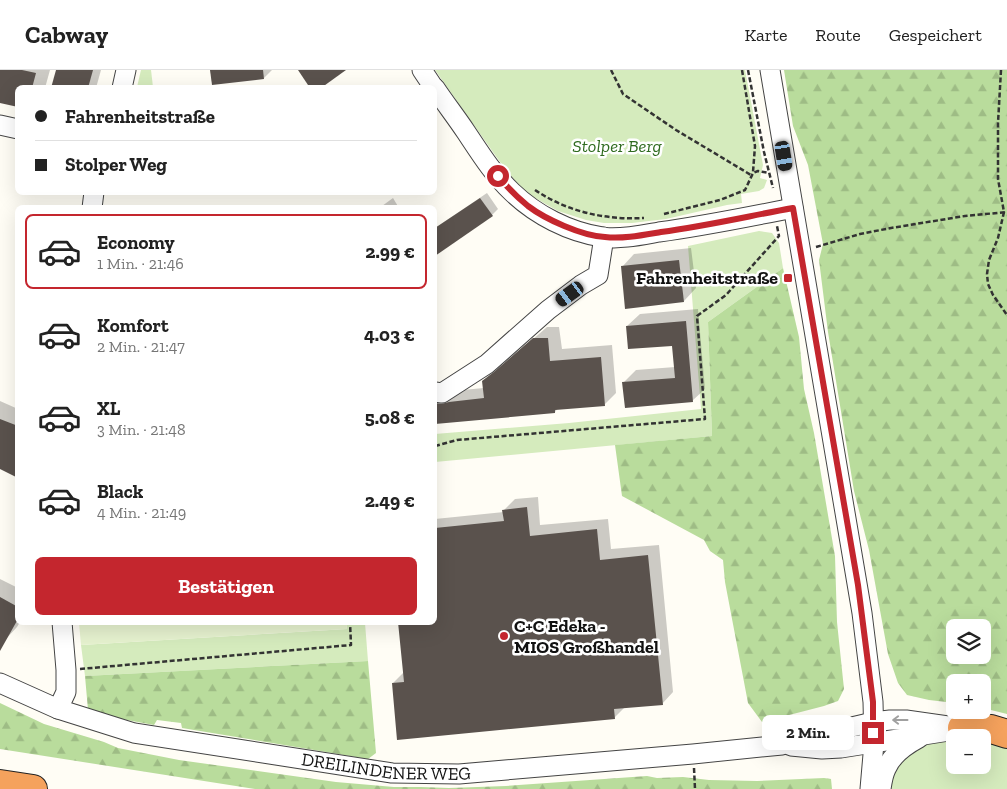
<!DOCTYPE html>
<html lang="de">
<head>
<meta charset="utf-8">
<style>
  body { margin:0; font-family:"Zilla Slab",serif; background:#f6f6f6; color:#222; height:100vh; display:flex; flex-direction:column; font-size:19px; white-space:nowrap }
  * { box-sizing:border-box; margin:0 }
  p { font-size:16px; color:#767676 }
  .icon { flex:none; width:28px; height:28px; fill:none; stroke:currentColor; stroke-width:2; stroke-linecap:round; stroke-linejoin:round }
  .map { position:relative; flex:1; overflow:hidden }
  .details { position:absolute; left:15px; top:135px; width:422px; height:420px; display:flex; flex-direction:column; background:#fff; border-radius:8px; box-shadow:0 5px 20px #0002 }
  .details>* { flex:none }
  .hud { position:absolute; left:15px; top:15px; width:422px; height:110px; border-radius:8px; box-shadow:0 5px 20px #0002; display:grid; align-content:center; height:110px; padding:0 20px; background:#fff }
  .fabs { position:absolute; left:946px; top:549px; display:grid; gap:10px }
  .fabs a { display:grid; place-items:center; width:45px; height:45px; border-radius:8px; background:#fff; box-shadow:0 5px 20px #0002; font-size:25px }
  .end { position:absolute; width:22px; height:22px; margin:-11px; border:6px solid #c4262e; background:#fff; box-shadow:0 0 0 2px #fff }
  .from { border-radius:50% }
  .bubble { position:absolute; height:35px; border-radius:8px; background:#fff; box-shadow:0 5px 20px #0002; font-size:16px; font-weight:800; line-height:35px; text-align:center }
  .car { position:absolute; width:15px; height:30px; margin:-15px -8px; border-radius:6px; box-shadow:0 0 4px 1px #0007; background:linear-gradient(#222 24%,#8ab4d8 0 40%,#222 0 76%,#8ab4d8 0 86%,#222 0) }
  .hud b { display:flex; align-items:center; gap:18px; height:48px; font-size:19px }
  .hud b+b { border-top:1px solid #e0e0e0 }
  .hud i { width:12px; height:12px; background:#222 }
  ul { padding:9px 0 0; list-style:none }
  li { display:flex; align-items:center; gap:15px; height:75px; margin:0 10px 8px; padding:0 10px; border:2px solid transparent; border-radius:8px }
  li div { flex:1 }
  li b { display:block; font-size:19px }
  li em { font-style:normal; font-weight:800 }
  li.on { border-color:#c4262e }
  li>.icon { width:45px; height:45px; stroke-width:1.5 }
  .cta { display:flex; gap:10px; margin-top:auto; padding:10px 20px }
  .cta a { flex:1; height:58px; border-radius:8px; background:#c4262e; color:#fff; font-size:20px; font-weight:800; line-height:58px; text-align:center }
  header { display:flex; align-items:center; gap:30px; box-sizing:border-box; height:70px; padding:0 25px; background:#fff; border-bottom:1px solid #e0e0e0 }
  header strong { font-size:24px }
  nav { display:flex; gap:28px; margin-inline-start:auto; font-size:18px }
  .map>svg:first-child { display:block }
  .green { fill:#d5ebbd }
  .forest { fill:url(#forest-firs); fill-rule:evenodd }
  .pitch { fill:#e6f2cf }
  .shadow { fill:#0003 }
  .building { fill:#5a524d }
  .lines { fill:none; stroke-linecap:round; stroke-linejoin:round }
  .minor-casing { stroke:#444; stroke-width:21 }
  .highway-casing { stroke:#222; stroke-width:30 }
  .path { stroke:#333; stroke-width:2.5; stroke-dasharray:5 2.5; stroke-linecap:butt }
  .minor { stroke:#fff; stroke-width:19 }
  .highway { stroke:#f5a25d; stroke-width:28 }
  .oneway { stroke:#a0a0a0 }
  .route { stroke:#c4262e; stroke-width:6 }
  .poi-dot { fill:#c4262e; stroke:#fff; stroke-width:2 }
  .labels { text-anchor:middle; stroke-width:5; stroke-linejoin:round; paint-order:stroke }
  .park-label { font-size:18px; font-style:italic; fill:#2f6b1f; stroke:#fff }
  .poi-label { font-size:18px; font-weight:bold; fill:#111; stroke:#fff; text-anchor:end }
  .street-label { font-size:18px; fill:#111; stroke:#fff }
</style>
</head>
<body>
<header>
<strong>Cabway</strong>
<nav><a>Karte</a><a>Route</a><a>Gespeichert</a></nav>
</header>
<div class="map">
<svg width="1007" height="719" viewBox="0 0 1007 719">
  <defs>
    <pattern id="forest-firs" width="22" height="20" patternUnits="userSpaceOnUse" patternTransform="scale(1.25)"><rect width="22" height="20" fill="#b9dc9c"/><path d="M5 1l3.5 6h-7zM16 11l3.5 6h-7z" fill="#9ebc85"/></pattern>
  </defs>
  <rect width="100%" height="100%" fill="#fffdf5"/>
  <g class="green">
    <polygon points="141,0 151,0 153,17 137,17"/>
    <polygon points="435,0 745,0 763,95 760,108 767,110 764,118 759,121 741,124 742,133 727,135 666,149 632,153 604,153 586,150 558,141 528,124 516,112 500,92"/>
    <polygon points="759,161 772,163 779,173 783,198 708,252 712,366 435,392 435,364 569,353 701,339 688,176"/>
    <polygon points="346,553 365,553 368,591 85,606 81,575 347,559"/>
    <polygon points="983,669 1007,676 1007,719 890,719 893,707 903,689 928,671 955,670 955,695 982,695"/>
  </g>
  <g class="forest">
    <path d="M 784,0 L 1007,0 L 1007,644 L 983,638 L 982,612 L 955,612 L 955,633 L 929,630 L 907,625 L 898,613 L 888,584 L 869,480 L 854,421 L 828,262 L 819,190 L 823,174 L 808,95 L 793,56 ZM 955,558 L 982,558 L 982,585 L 955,585 Z"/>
    <polygon points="783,198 799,267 804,319 814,363 835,486 837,552 844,619 838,631 824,636 762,652 748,633 725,512 723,490 710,481 704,470 622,426 615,375 712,366 708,252"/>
    <polygon points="368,591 376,683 368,689 182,658 181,653 157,650 154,655 116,648 88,640 85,606"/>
    <polygon points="0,633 44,654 104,672 118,678 179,690 336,712 394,717 421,717 449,718 506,716 647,706 657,708 683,707 709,710 757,711 824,708 831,709 832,719 255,719 0,679"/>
  </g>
  <polygon class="pitch" points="346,552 347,559 81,575 79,553"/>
  <g class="shadow">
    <polygon points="0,0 50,0 45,18 18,18 0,32"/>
    <polygon points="58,0 101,0 96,18 53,18"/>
    <polygon points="212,0 272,0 264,8"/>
    <polygon points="487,123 498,139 492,145 435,184 435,158"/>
    <polygon points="393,128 399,138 380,138 382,136"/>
    <polygon points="691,178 696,218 684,231 622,197 634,184"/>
    <polygon points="698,239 705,319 692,331 624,312 636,300 675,297 673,275 627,256 640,244"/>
    <polygon points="547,257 559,257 562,279 612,275 616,323 604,335 558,338 555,342 435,352 435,315 462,320 484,318 483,311 495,299 508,291"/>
    <polygon points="0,331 18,339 18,407 0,398"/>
    <polygon points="538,427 540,455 608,449 611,479 659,475 673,622 662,634 625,637 614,648 393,613 404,602 435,552 435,449 504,442 504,440 515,429"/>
    <polygon points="0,509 18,518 18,552 20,552 17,557 5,570 0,567"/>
  </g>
  <g class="building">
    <polygon points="0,0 22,0 36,3 32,18 18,18 18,37 0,33"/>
    <polygon points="56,0 93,0 88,18 51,18"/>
    <polygon points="210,0 263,0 264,9 212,15"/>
    <polygon points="298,0 346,0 321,18 310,18"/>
    <polygon points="480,128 493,146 435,186 435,158"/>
    <polygon points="679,190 684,232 625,239 621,196"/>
    <polygon points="686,251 693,332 625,338 622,312 675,308 672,276 628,279 626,256"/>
    <polygon points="533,268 548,268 550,291 601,287 605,336 555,340 555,343 435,354 435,333 441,334 449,332 484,328 482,311 494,302"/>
    <polygon points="0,349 18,356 18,408 0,399"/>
    <polygon points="527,437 530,466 597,459 600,490 648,485 663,635 614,639 615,649 397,670 392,613 404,612 398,552 435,552 435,458 504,451 502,440"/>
    <polygon points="0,527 18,537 18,549 0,581"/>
  </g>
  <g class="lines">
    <defs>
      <g id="minor">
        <polyline points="422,0 434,18"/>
        <polyline points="770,0 862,543 873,632 874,673 870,719"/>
        <polyline points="122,18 126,0"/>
        <path d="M 435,18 C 445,33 456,47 466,62 C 480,83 493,104 512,122 C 536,145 569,162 602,167 C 619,170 642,165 659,162 C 704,156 748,147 793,138"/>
        <polyline points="0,55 18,59"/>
        <polyline points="92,138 94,122"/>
        <polyline points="435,322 442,323 487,294 548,240 581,215 598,205 604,167"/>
        <path id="s1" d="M 0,613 L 58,639 L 134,663 L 392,703 L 459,704 L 693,684 L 782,675 L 805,668 L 873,652 L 890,650 L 906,650 L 962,658"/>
        <polyline points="58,639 66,622 66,600 62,552"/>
        <polyline points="791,676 822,679 841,678 949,661"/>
        <path d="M 881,719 C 882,712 883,705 886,699 C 892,684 906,675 919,668"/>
      </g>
      <g id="highway">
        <polyline points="962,658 991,659 1007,664"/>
        <polyline points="0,714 33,719"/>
      </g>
    </defs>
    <use href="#minor" class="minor-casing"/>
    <use href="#highway" class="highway-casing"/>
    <g class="path">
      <polyline points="611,0 623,24 676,60 751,105"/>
      <polyline points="742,0 755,76 753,102"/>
      <polyline points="748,0 764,82 773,118"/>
      <polyline points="1001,0 998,53 998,109 1004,142 998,168 989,190 987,204 988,214 993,225 1007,245"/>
      <path d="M 535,120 C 568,142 605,150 644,148"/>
      <polyline points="664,144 720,130 745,120 753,103 758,101 769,103"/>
      <polyline points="816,177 860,164 891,158 965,146 1007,142"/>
      <polyline points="435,376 457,370 705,349 697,246 726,225 779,166 777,156"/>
      <polyline points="80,599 351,575 350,552"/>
      <polyline points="694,698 695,719"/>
    </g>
    <use href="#minor" class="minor"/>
    <use href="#highway" class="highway"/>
  </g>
  <defs><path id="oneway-shaft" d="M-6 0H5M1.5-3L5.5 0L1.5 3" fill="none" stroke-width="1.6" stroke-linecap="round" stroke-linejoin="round" transform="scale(1.25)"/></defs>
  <use class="oneway" href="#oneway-shaft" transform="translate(900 650) rotate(-180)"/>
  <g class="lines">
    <path class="route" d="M 498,106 C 507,117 517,127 528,136 C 545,149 582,166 605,167 C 623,169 643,165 661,162 C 706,156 749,146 793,138 L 858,515 L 873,632 L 873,663"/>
  </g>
  <g class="poi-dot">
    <rect x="783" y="203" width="10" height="10" rx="2.5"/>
    <circle cx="504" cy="566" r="5"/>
  </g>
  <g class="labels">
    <g class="park-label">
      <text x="617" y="82">Stolper Berg</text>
    </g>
    <g class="poi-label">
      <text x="778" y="214">Fahrenheitstraße</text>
      <text x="514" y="562" text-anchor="start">C+C Edeka -<tspan x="514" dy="21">MIOS Großhandel</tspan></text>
    </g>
    <g class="street-label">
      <text dy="6" stroke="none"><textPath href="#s1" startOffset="398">DREILINDENER WEG</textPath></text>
    </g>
  </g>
</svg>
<div class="fabs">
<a><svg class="icon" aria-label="layers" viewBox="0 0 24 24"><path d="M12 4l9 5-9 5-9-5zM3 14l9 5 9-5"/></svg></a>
<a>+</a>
<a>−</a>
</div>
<i class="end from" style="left:498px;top:106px"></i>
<i class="end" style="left:873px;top:663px"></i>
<div class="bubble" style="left:762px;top:645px;width:92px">2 Min.</div>
<i class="car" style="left:784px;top:86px;rotate:171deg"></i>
<i class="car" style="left:570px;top:224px;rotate:234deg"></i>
<div class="hud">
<b><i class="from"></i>Fahrenheitstraße</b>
<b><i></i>Stolper Weg</b>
</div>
<section class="details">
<ul>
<li class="on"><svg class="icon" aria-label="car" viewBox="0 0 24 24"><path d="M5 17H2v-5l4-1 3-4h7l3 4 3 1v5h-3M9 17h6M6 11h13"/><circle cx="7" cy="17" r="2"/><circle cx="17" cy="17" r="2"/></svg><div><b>Economy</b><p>1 Min. · 21:46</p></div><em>2.99 €</em></li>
<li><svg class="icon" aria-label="car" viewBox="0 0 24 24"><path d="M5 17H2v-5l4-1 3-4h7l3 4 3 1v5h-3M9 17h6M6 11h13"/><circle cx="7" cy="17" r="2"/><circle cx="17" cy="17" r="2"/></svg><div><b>Komfort</b><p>2 Min. · 21:47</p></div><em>4.03 €</em></li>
<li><svg class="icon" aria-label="car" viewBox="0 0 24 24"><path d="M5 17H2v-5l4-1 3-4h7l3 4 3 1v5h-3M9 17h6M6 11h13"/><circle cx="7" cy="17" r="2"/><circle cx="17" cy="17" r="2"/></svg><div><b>XL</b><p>3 Min. · 21:48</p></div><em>5.08 €</em></li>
<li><svg class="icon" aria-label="car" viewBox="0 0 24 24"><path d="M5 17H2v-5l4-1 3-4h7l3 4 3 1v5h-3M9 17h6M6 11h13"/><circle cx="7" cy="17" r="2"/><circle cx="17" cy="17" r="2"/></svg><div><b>Black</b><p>4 Min. · 21:49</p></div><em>2.49 €</em></li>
</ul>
<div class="cta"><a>Bestätigen</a></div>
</section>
</div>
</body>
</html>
